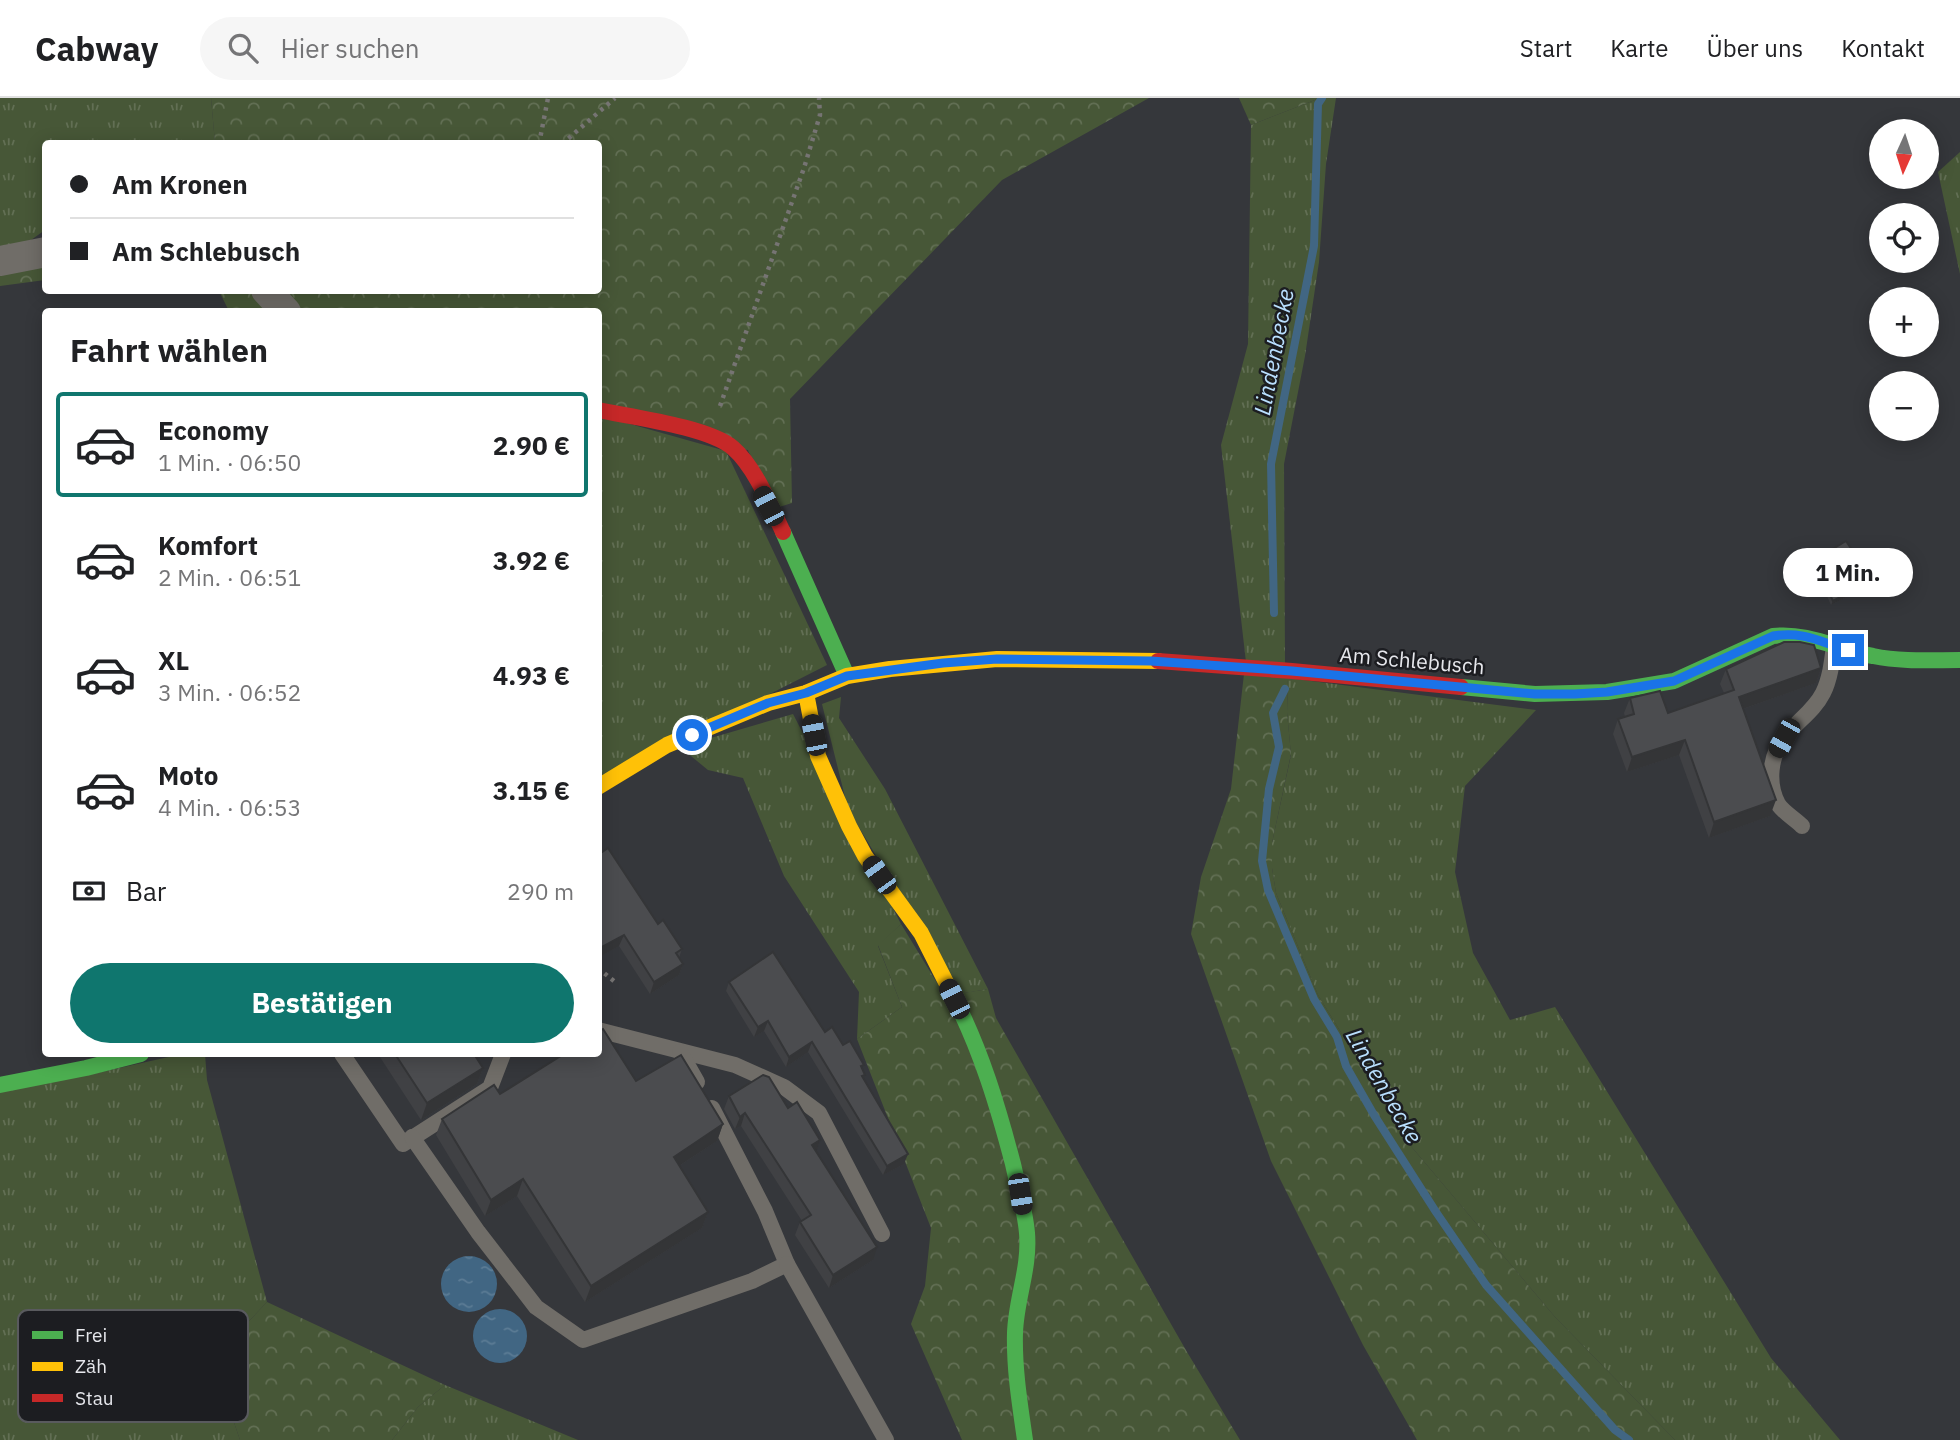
<!DOCTYPE html>
<html lang="de">
<head>
<meta charset="utf-8">
<style>
  body { margin:0; font-family:"IBM Plex Sans",sans-serif; background:#f6f6f6; color:#202124; height:100vh; display:flex; flex-direction:column; font-size:26px; white-space:nowrap }
  * { box-sizing:border-box; margin:0 }
  p { font-size:23px; color:#757577 }
  .icon { flex:none; width:38px; height:38px; fill:none; stroke:currentColor; stroke-width:2; stroke-linecap:round; stroke-linejoin:round }
  .map { position:relative; flex:1; overflow:hidden }
  .side { position:absolute; left:42px; top:210px; width:560px; height:749px; display:flex; flex-direction:column; background:#fff; border-radius:7px; box-shadow:0 4px 18px #0003 }
  .side>* { flex:none }
  .banner { position:absolute; left:42px; top:42px; width:560px; height:154px; border-radius:7px; box-shadow:0 4px 18px #0003; display:grid; align-content:center; height:154px; padding:0 28px; background:#fff }
  .needle { width:46px; rotate:183deg }
  .tools { position:absolute; left:1869px; top:21px; display:grid; gap:14px }
  .tools a { display:grid; place-items:center; width:70px; height:70px; border-radius:50%; background:#fff; box-shadow:0 4px 18px #0003; font-size:35px }
  .end { position:absolute; width:32px; height:32px; margin:-16px; border:9px solid #1a73e8; background:#fff; box-shadow:0 0 0 4px #fff }
  .from { border-radius:50% }
  .bubble { position:absolute; height:49px; border-radius:24px; background:#fff; box-shadow:0 4px 18px #0003; font-size:23px; font-weight:800; line-height:49px; text-align:center }
  .car { position:absolute; width:21px; height:42px; margin:-21px -10px; border-radius:9px; box-shadow:0 0 5px 2px #0007; background:linear-gradient(#222 24%,#8ab4d8 0 40%,#222 0 76%,#8ab4d8 0 86%,#222 0) }
  .banner b { display:flex; align-items:center; gap:24px; height:66px; font-size:26px }
  .banner b+b { border-top:2px solid #e0e0e0 }
  .banner i { width:18px; height:18px; background:#202124 }
  ul { padding:0; list-style:none }
  li { display:flex; align-items:center; gap:21px; height:105px; margin:0 14px 10px; padding:0 14px; border:4px solid transparent; border-radius:7px }
  li div { flex:1 }
  li b { display:block; font-size:26px }
  li em { font-style:normal; font-weight:800 }
  li.on { border-color:#0f766e }
  li>.icon { width:63px; height:63px; stroke-width:1.5 }
  h2 { padding:0 28px; font-size:32px; line-height:84px }
  .pay { display:flex; align-items:center; gap:18px; height:77px; padding:0 28px; font-size:26px }
  .pay p { margin-inline-start:auto }
  .cta { display:flex; gap:14px; margin-top:auto; padding:14px 28px }
  .cta a { flex:1; height:80px; border-radius:42px; background:#0f766e; color:#fff; font-size:28px; font-weight:800; line-height:80px; text-align:center }
  header { display:flex; align-items:center; gap:42px; box-sizing:border-box; height:98px; padding:0 35px; background:#fff; border-bottom:2px solid #e0e0e0 }
  header strong { font-size:33px }
  nav { display:flex; gap:38px; margin-inline-start:auto; font-size:24px }
  .search { width:490px; height:63px; background:#f6f6f6; display:flex; align-items:center; gap:18px; box-sizing:border-box; padding:0 24px; border-radius:38px; color:#757577; font-size:26px }
  .map>svg:first-child { display:block }
  .grass { fill:url(#grass-tufts) }
  .forest { fill:url(#forest-crowns) }
  .water { fill:url(#water-ripples) }
  .lines { fill:none; stroke-linecap:round; stroke-linejoin:round }
  .stream { stroke:#416683; stroke-width:8 }
  .path { stroke:#767473; stroke-width:4.5; stroke-dasharray:3.5 5; stroke-linecap:butt }
  .lane { stroke:#706d68; stroke-width:16 }
  .street { stroke:#706d68; stroke-width:30 }
  .fast { stroke:#4caf50; stroke-width:16 }
  .slow { stroke:#ffc107; stroke-width:16 }
  .jam { stroke:#c62828; stroke-width:16 }
  .wall { fill:#404144 }
  .shaded-wall { fill:#343537 }
  .building { fill:#4b4c4f; stroke:#343537; stroke-width:2 }
  .route { stroke:#1a73e8; stroke-width:9 }
  .labels { text-anchor:middle; stroke-width:5; stroke-linejoin:round; paint-order:stroke }
  .street-label { font-size:21px; fill:#e6e7ec; stroke:#1c1d21 }
  .water-label { font-size:23px; font-style:italic; fill:#b9dffe; stroke:#1c1d21 }
  .key { fill:#1c1d21; stroke:#595a5e; stroke-width:2 }
  .key-label { font-size:19px; fill:#e6e7ec }
</style>
</head>
<body>
<header>
<strong>Cabway</strong>
<div class="search"><svg class="icon" aria-label="search" viewBox="0 0 24 24"><circle cx="10" cy="10" r="6"/><path d="M15 15l6 6"/></svg>Hier suchen</div>
<nav><a>Start</a><a>Karte</a><a>Über uns</a><a>Kontakt</a></nav>
</header>
<div class="map">
<svg width="1960" height="1342" viewBox="0 0 1960 1342">
  <defs>
    <pattern id="grass-tufts" width="24" height="20" patternUnits="userSpaceOnUse" patternTransform="scale(1.75)"><rect width="24" height="20" fill="#475737"/><path d="M3 7l-1-3M5 7V3M7 7l1-3M15 17l-1-3M17 17v-4M19 17l1-3" fill="none" stroke="#626f54"/></pattern>
    <pattern id="forest-crowns" width="20" height="18" patternUnits="userSpaceOnUse" patternTransform="scale(1.75)"><rect width="20" height="18" fill="#475737"/><path d="M2 6a3 3 0 1 1 6 0M12 15a3 3 0 1 1 6 0" fill="none" stroke="#626f54"/></pattern>
    <pattern id="water-ripples" width="26" height="14" patternUnits="userSpaceOnUse" patternTransform="scale(1.75)"><rect width="26" height="14" fill="#416683"/><path d="M2 4q2-2 4 0t4 0M15 11q2-2 4 0t4 0" fill="none" stroke="#5c7c95"/></pattern>
  </defs>
  <rect width="100%" height="100%" fill="#35373b"/>
  <g class="grass">
    <polygon points="0,0 211,0 215,45 46,46 45,132 10,157 0,158"/>
    <polygon points="1320,0 1336,0 1326,66 1319,164 1305,258 1284,366 1285,567 1246,564 1221,347 1248,246 1251,27"/>
    <polygon points="1960,54 1960,176 1938,74"/>
    <polygon points="598,317 726,353 827,567 598,683"/>
    <polygon points="1288,580 1536,612 1465,688 1455,774 1473,855 1510,922 1555,909 1771,1260 1840,1342 1675,1342 1555,1219 1410,1047 1318,897 1276,795 1272,770 1272,745 1291,657 1287,614"/>
    <polygon points="841,599 839,620 885,691 988,891 959,896 848,711 822,606"/>
    <polygon points="793,616 901,826 878,848 902,909 857,941 859,894 784,778 743,680 708,672 680,649"/>
    <polygon points="182,956 205,956 207,982 267,1204 216,1258 224,1295 240,1342 0,1342 0,994 88,977"/>
    <polygon points="445,1287 578,1342 392,1342 418,1309"/>
  </g>
  <g class="forest">
    <polygon points="211,0 1149,0 1002,82 790,301 792,405 776,410 748,352 599,304 598,214 292,213 270,193 598,192 598,46 215,45"/>
    <polygon points="1239,0 1320,0 1251,27"/>
    <polygon points="45,160 45,182 0,188 0,169"/>
    <polygon points="219,193 260,193 280,213 229,213"/>
    <polygon points="1244,576 1288,580 1287,614 1291,656 1272,745 1272,770 1276,795 1318,897 1410,1047 1555,1219 1675,1342 1417,1342 1363,1247 1271,1063 1191,836 1201,779 1231,691"/>
    <polygon points="901,826 945,898 988,891 996,920 1187,1254 1240,1342 962,1342 911,1226 925,1188 931,1130 857,941 902,909 878,847"/>
    <polygon points="267,1204 445,1287 418,1309 392,1342 240,1342 224,1295 216,1258"/>
  </g>
  <g class="water">
    <circle cx="469" cy="1186" r="28"/>
    <circle cx="500" cy="1238" r="27"/>
  </g>
  <g class="lines">
    <g class="stream">
      <polyline points="1274,515 1271,366 1314,148 1318,6 1322,0"/>
      <polyline points="1285,591 1273,615 1279,649 1269,691 1262,763 1268,792 1314,901 1337,939 1346,968 1374,1017 1436,1114 1486,1187 1615,1332 1629,1342"/>
    </g>
    <g class="path">
      <polyline points="539,46 548,0"/>
      <polyline points="562,46 615,0"/>
      <polyline points="720,308 804,70 820,17 819,0"/>
      <polyline points="598,870 615,884"/>
    </g>
    <g class="lane">
      <path d="M 1802,728 C 1795,721 1783,714 1778,706 C 1767,685 1770,658 1784,640 C 1796,624 1814,613 1823,595 C 1830,581 1832,564 1834,548"/>
      <polyline points="598,932 735,967 784,989 819,1015 882,1136"/>
      <polyline points="680,954 697,984"/>
      <polyline points="342,956 403,1046 490,990 503,956"/>
      <polyline points="412,1039 478,1134 536,1209 583,1242 752,1183 787,1166 765,1113 712,1010"/>
      <polyline points="787,1166 886,1342"/>
    </g>
    <g class="street">
      <polyline points="0,163 46,154"/>
      <polyline points="266,192 286,214"/>
    </g>
    <g class="fast">
      <polyline points="783,434 847,578"/>
      <path d="M 1461,589 L 1535,596 L 1607,594 L 1674,583 L 1773,538 C 1809,534 1839,552 1873,558 C 1902,564 1931,562 1960,562"/>
      <path d="M 954,900 C 981,952 998,1009 1013,1066 C 1018,1089 1025,1112 1027,1135 C 1030,1170 1016,1201 1015,1235 C 1014,1271 1020,1307 1025,1342"/>
      <polyline points="0,987 86,970 141,956"/>
    </g>
    <g class="slow">
      <polyline points="806,595 818,658 849,728 865,758 921,835 954,900"/>
      <polyline points="598,689 667,647 768,605 806,595 847,578 890,571 997,561 1158,563"/>
    </g>
    <g class="jam">
      <path d="M 598,312 C 631,319 709,329 733,350 C 755,369 771,409 783,434"/>
      <polyline points="1158,563 1292,573 1461,589"/>
    </g>
  </g>
  <g class="wall">
    <polygon points="1823,457 1872,482 1870,487 1831,507 1821,485 1822,481 1829,477 1822,462"/>
    <polygon points="1821,570 1816,585 1743,611 1770,718 1709,740 1679,657 1627,674 1613,636 1618,621 1625,619 1624,615 1630,600 1668,615 1724,595 1720,586 1726,571"/>
    <polygon points="598,757 658,826 682,851 679,860 683,866 679,877 650,896 619,848 598,860"/>
    <polygon points="729,884 825,934 843,947 862,971 864,981 904,1066 883,1077 808,954 786,969 764,933 754,939 726,893"/>
    <polygon points="378,956 474,956 483,970 477,986 421,1022"/>
    <polygon points="636,983 723,1026 717,1043 679,1068 708,1114 702,1130 585,1204 517,1098 485,1118 436,1037 442,1021 500,996"/>
    <polygon points="729,998 788,1010 820,1042 816,1054 873,1162 829,1190 795,1137 800,1124 802,1123 741,1028 735,1031 724,1011"/>
  </g>
  <g class="shaded-wall">
    <polygon points="1872,482 1870,487 1831,507 1833,503"/>
    <polygon points="1821,570 1816,585 1734,614 1739,599"/>
    <polygon points="1685,642 1679,657 1627,674 1632,659"/>
    <polygon points="1776,702 1770,718 1709,740 1714,724"/>
    <polygon points="624,837 619,848 598,860 602,849"/>
    <polygon points="683,866 679,877 650,896 654,884"/>
    <polygon points="768,923 764,933 754,939 758,929"/>
    <polygon points="812,944 808,954 786,969 789,959"/>
    <polygon points="483,970 477,986 421,1022 427,1005"/>
    <polygon points="745,1015 741,1028 735,1031 740,1019"/>
    <polygon points="723,1026 717,1043 668,1075 674,1059"/>
    <polygon points="820,1042 816,1055 812,1047"/>
    <polygon points="908,1056 904,1066 883,1077 887,1068"/>
    <polygon points="523,1081 517,1098 485,1118 491,1102"/>
    <polygon points="708,1114 702,1130 585,1204 591,1188"/>
    <polygon points="877,1149 873,1162 829,1190 833,1177"/>
  </g>
  <g class="building">
    <polygon points="1846,443 1872,482 1833,503 1822,481 1832,475 1823,457"/>
    <polygon points="1784,544 1800,544 1814,547 1821,570 1739,599 1776,702 1714,724 1685,642 1632,659 1618,621 1634,616 1630,600 1660,593 1668,615 1734,592 1726,571"/>
    <polygon points="608,750 658,826 663,822 682,851 676,855 683,866 654,884 624,837 602,849 598,843 598,757"/>
    <polygon points="773,854 825,934 832,929 843,947 850,943 864,967 861,968 865,977 862,978 908,1056 887,1068 812,944 789,959 768,923 758,929 729,884"/>
    <polygon points="603,931 636,983 681,957 723,1026 674,1059 708,1114 591,1188 523,1081 491,1102 442,1021 494,987 500,996 564,956 598,956 598,934"/>
    <polygon points="395,956 474,956 483,970 427,1005"/>
    <polygon points="763,977 769,979 788,1010 797,1004 820,1042 812,1047 877,1149 833,1177 800,1124 811,1117 745,1015 740,1019 729,998"/>
  </g>
  <g class="lines">
    <path class="route" d="M 692,637 L 768,605 L 806,595 L 847,578 L 943,565 L 997,561 L 1151,563 L 1292,573 L 1535,596 L 1575,596 L 1607,594 L 1674,583 L 1773,538 C 1804,533 1820,544 1848,552"/>
  </g>
  <g class="labels">
    <g class="street-label">
      <text transform="translate(1412 563) rotate(5)" y="7">Am Schlebusch</text>
    </g>
    <g class="water-label">
      <text transform="translate(1274 254) rotate(-79)" y="8">Lindenbecke</text>
      <text transform="translate(1384 988) rotate(60)" y="8">Lindenbecke</text>
    </g>
  </g>
  <rect x="18" y="1212" width="230" height="112" rx="10" class="key"/>
  <rect x="32" y="1233" width="31" height="8" fill="#4caf50"/>
  <rect x="32" y="1264" width="31" height="9" fill="#ffc107"/>
  <rect x="32" y="1296" width="31" height="8" fill="#c62828"/>
  <g class="key-label">
    <text x="75" y="1244">Frei</text>
    <text x="75" y="1275">Zäh</text>
    <text x="75" y="1307">Stau</text>
  </g>
</svg>
<div class="tools">
<a><svg class="needle" viewBox="-14 -14 28 28"><path d="M0-13l5 13h-10z" fill="#e53935"/><path d="M0 13l5-13h-10z" fill="#757577"/></svg></a>
<a><svg class="icon" aria-label="locate" viewBox="0 0 24 24"><circle cx="12" cy="12" r="6"/><path d="M12 2v4M12 18v4M2 12h4M18 12h4"/></svg></a>
<a>+</a>
<a>−</a>
</div>
<i class="end from" style="left:692px;top:637px"></i>
<i class="end" style="left:1848px;top:552px"></i>
<div class="bubble" style="left:1783px;top:450px;width:130px">1 Min.</div>
<i class="car" style="left:768px;top:408px;rotate:332deg"></i>
<i class="car" style="left:814px;top:637px;rotate:349deg"></i>
<i class="car" style="left:1784px;top:640px;rotate:209deg"></i>
<i class="car" style="left:879px;top:777px;rotate:324deg"></i>
<i class="car" style="left:954px;top:901px;rotate:333deg"></i>
<i class="car" style="left:1020px;top:1096px;rotate:171deg"></i>
<div class="banner">
<b><i class="from"></i>Am Kronen</b>
<b><i></i>Am Schlebusch</b>
</div>
<section class="side">
<h2>Fahrt wählen</h2>
<ul>
<li class="on"><svg class="icon" aria-label="car" viewBox="0 0 24 24"><path d="M5 17H2v-5l4-1 3-4h7l3 4 3 1v5h-3M9 17h6M6 11h13"/><circle cx="7" cy="17" r="2"/><circle cx="17" cy="17" r="2"/></svg><div><b>Economy</b><p>1 Min. · 06:50</p></div><em>2.90 €</em></li>
<li><svg class="icon" aria-label="car" viewBox="0 0 24 24"><path d="M5 17H2v-5l4-1 3-4h7l3 4 3 1v5h-3M9 17h6M6 11h13"/><circle cx="7" cy="17" r="2"/><circle cx="17" cy="17" r="2"/></svg><div><b>Komfort</b><p>2 Min. · 06:51</p></div><em>3.92 €</em></li>
<li><svg class="icon" aria-label="car" viewBox="0 0 24 24"><path d="M5 17H2v-5l4-1 3-4h7l3 4 3 1v5h-3M9 17h6M6 11h13"/><circle cx="7" cy="17" r="2"/><circle cx="17" cy="17" r="2"/></svg><div><b>XL</b><p>3 Min. · 06:52</p></div><em>4.93 €</em></li>
<li><svg class="icon" aria-label="car" viewBox="0 0 24 24"><path d="M5 17H2v-5l4-1 3-4h7l3 4 3 1v5h-3M9 17h6M6 11h13"/><circle cx="7" cy="17" r="2"/><circle cx="17" cy="17" r="2"/></svg><div><b>Moto</b><p>4 Min. · 06:53</p></div><em>3.15 €</em></li>
</ul>
<div class="pay"><svg class="icon" aria-label="cash" viewBox="0 0 24 24"><path d="M3 7h18v10H3z"/><circle cx="12" cy="12" r="2"/></svg>Bar<p>290 m</p></div>
<div class="cta"><a>Bestätigen</a></div>
</section>
</div>
</body>
</html>
